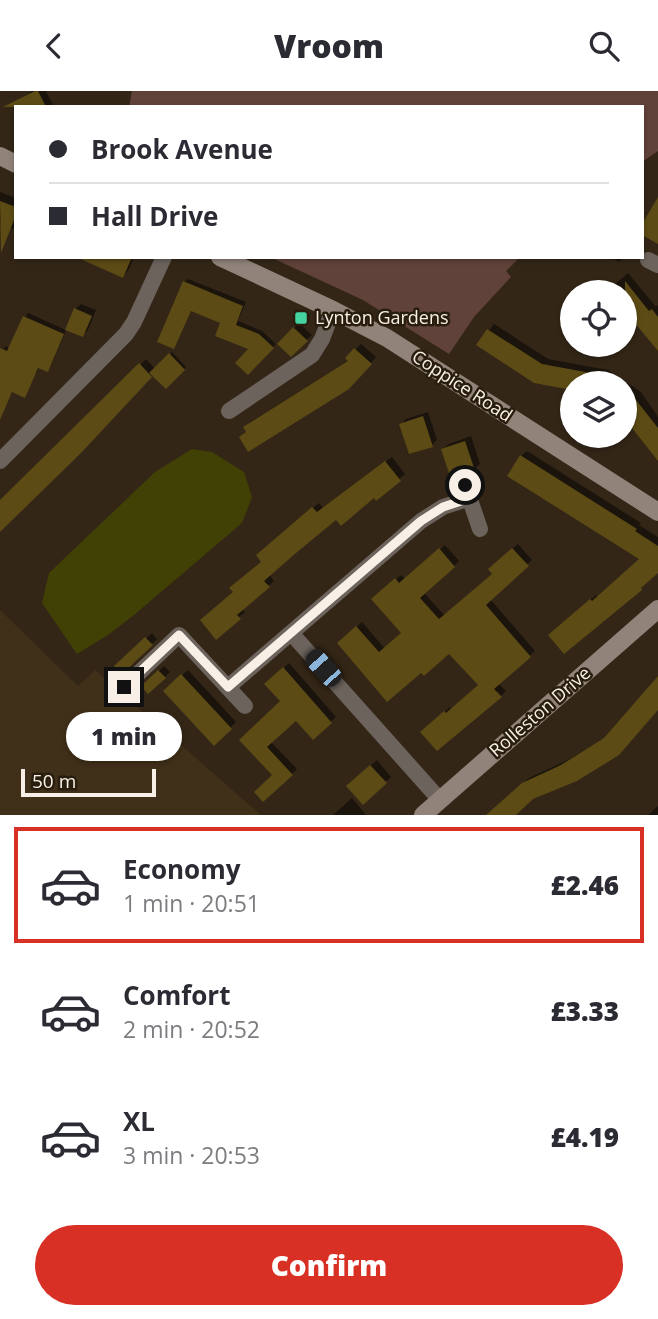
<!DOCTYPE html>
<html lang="en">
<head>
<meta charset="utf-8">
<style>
  body { margin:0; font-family:"Open Sans",sans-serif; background:#f2f2f3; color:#2b2b33; height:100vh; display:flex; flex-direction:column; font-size:26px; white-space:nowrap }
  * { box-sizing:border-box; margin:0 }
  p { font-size:23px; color:#7c7c81 }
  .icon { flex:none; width:38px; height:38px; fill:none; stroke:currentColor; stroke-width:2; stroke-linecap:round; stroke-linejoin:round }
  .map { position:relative; height:724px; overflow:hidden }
  .panel { display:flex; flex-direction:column; background:#fff; flex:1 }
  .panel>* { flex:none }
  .banner { position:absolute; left:14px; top:14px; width:630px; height:154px; border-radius:0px; box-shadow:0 2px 5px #0004; display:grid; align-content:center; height:154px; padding:0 35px; background:#fff }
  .buttons { position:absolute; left:560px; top:189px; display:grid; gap:14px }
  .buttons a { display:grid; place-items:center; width:77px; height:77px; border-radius:50%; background:#fff; box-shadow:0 2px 5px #0004; font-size:35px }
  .scale { position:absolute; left:21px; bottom:18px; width:135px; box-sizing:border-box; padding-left:7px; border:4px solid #f8f0e6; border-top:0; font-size:19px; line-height:24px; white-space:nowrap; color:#f8f0e6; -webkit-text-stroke:5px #291d0d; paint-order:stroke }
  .end { position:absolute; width:32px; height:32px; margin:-16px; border:9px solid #f8f0e6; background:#111; box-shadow:0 0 0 4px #111 }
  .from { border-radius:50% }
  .bubble { position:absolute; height:49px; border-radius:24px; background:#fff; box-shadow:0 2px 5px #0004; font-size:23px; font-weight:800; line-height:49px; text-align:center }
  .car { position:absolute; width:21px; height:42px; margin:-21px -10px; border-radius:9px; box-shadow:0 0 5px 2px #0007; background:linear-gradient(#222 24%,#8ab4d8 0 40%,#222 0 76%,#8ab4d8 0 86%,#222 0) }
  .banner b { display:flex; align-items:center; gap:24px; height:66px; font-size:26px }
  .banner b+b { border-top:2px solid #e1e1e2 }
  .banner i { width:18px; height:18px; background:#2b2b33 }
  ul { padding:12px 0 0; list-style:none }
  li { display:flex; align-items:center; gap:21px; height:116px; margin:0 14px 10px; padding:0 21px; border:4px solid transparent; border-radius:0px }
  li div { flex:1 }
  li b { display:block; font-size:26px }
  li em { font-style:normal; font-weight:800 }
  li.current { border-color:#d93025 }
  li>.icon { width:63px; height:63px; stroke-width:1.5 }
  .action { display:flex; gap:14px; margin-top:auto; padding:14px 35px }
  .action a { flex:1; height:80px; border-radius:42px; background:#d93025; color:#fff; font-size:28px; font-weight:800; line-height:80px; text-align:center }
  header { display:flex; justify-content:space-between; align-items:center; height:91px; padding:0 35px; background:#fff; font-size:32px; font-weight:800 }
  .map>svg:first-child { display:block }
  .built { fill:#402f19 }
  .green { fill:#61423a }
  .water { fill:#414005 }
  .shadow { fill:#0007 }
  .building { fill:#5c4b14 }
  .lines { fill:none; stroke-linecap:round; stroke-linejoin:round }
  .street { stroke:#6c635d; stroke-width:16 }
  .secondary { stroke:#91837a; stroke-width:18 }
  .route { stroke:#f8f0e6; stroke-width:9 }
  .poi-dot { fill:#45d49f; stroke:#291d0d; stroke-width:2.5 }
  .labels { text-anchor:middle; stroke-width:5; stroke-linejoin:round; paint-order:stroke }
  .poi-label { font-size:18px; fill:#f8f0e6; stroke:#291d0d; text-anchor:start }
  .street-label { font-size:18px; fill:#f8f0e6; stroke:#291d0d }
</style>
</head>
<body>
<header><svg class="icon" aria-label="back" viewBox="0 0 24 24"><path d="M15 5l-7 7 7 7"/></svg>Vroom<svg class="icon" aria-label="search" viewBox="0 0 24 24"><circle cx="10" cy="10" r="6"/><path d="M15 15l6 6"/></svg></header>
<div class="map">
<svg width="658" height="724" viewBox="0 0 658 724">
  <rect width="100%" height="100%" fill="#332617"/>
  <polygon class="built" points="0,519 78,595 95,579 261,724 0,724"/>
  <g class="green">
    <polygon points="132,0 658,0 658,60 642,71 642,16 129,16"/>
    <polygon points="270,166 520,166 506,180 511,186 474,226 449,263 363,209"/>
  </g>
  <polygon class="water" points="192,358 212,361 244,381 252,406 242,432 134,524 108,544 77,563 42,512 49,482 155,381"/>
  <g class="shadow">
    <polygon points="32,0 46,0 54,16 22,16 19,9"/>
    <polygon points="0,101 16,107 16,139 0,133"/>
    <polygon points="81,166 134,166 128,180 123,185"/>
    <polygon points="611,166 624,166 619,171"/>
    <polygon points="628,182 656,216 658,214 658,250 627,220 625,221 625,201 607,200"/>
    <polygon points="188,188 246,211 238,230 262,240 276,253 248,282 252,257 223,231 192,218 173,256 184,191"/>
    <polygon points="81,213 96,219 88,239 83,244 75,218"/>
    <polygon points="28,222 66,239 51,275 48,279 40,275 24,304 13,299 0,326 0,263 6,255 10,257"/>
    <polygon points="299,232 312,244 291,263 279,253"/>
    <polygon points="494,233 548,268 608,279 641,301 658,326 658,368 625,325 625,292 572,292 572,297 535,290 479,254"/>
    <polygon points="361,253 376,266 355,290 241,346 247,340 245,337 250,331 350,269 347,267"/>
    <polygon points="172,261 186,276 166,296 153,283 79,362 0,439 0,412 146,268 155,278"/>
    <polygon points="428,321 437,349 432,354 401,334 406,328"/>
    <polygon points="471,345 480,373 474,378 443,358 449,353"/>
    <polygon points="527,360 641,432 639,434 658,446 658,479 641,497 555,539 596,504 598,506 642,468 521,365"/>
    <polygon points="392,366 405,383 376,407 374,405 336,426 269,483 274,490 242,518 245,521 216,546 235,501 263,470 263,458 319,412 323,417"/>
    <polygon points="518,453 532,469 490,508 535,560 498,592 506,600 501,605 427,636 450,616 452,619 480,594 450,560 424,583 344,547 362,531 385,558 403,542 379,503 401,484 405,488 445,454 459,470 424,502 445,525 494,482 495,473"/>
    <polygon points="152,542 157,548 122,581 117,575"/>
    <polygon points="289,572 336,626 313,646 296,627 271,651 297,678 264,709 274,684 241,649 282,609 267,593"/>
    <polygon points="164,575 170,581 148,601 143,595"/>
    <polygon points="188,579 236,631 214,653 165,600"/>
    <polygon points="658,586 658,613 487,724 529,687 568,669 610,644"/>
    <polygon points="377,669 391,686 363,711 354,689"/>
    <polygon points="352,707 366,724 333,724"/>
    <polygon points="658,715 658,724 648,724"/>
  </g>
  <g class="building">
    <polygon points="35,0 38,0 46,16 3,16"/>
    <polygon points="658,106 658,153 642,144 642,133"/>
    <polygon points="0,110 16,116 16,124 1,162"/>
    <polygon points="76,166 132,166 123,187"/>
    <polygon points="183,190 243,215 236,234 259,243 274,257 248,284 235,272 248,258 215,245 220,232 191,220 174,258 157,251"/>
    <polygon points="625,190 649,220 652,218 658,226 658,260 625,220"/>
    <polygon points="74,217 92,225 83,246 65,239"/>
    <polygon points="23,225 64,243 48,281 38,277 25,307 12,301 0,329 0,257 7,260"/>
    <polygon points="293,236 308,250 291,266 277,253"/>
    <polygon points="487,238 542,273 607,285 606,292 572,292 572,299 534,292 476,254"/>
    <polygon points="354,257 372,273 349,298 248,361 239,346 246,341 243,336 348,270 345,267"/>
    <polygon points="169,262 185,279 166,298 149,282"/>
    <polygon points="139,272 152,286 80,363 0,441 0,409"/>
    <polygon points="625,295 658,337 658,370 625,328"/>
    <polygon points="423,325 433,356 409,363 399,333"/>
    <polygon points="465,350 475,380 451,388 441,358"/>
    <polygon points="520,364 637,438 635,440 658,455 658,482 641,497 642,499 564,563 548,544 590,508 592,510 639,468 507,385"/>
    <polygon points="385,370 401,390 376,410 374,407 341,435 336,429 296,462 264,490 270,496 237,524 241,528 216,549 200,529 233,501 229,497 261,471 256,464 312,416 317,421"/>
    <polygon points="439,457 455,476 420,507 439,528 492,483 488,478 512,457 529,475 486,514 531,566 494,598 502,606 437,660 420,641 444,620 446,622 478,594 449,563 424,585 421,582 387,611 337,552 356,535 379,561 401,542 371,508 395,487 399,492"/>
    <polygon points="145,546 153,554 122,583 114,575"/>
    <polygon points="283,576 332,632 313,649 296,630 267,656 293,684 263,711 254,701 272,684 239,649 280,610 264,593"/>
    <polygon points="158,579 166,587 148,603 141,595"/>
    <polygon points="181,583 232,638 214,655 163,600"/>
    <polygon points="658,585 658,619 619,664 577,690 533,708 516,724 486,724 522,692 561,674 604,647"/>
    <polygon points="370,674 387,692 363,714 346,695"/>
  </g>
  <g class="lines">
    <g class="street">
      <polyline points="648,169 658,174"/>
      <polyline points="229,320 312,264 322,248 333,219"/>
      <polyline points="0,370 126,243 134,231 164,166"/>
      <polyline points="465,394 480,438"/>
      <polyline points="292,543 440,709"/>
      <polyline points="124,596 179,544 245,615"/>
      <polyline points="228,596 421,430 443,416 470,407"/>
    </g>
    <g class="secondary">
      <polyline points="0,65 16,73"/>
      <polyline points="220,166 333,219 387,247 658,421"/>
      <polyline points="423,724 658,518"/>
    </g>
  </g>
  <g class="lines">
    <polyline class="route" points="124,596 179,544 228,596 421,430 443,416 470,407 465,394"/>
  </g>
  <rect class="poi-dot" x="294" y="220" width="14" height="14" rx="3.5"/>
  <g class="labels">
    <g class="poi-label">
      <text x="315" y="233">Lynton Gardens</text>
    </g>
    <g class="street-label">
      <text transform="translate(462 295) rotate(33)" y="6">Coppice Road</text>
      <text transform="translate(540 621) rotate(-41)" y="6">Rolleston Drive</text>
    </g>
  </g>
</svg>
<div class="buttons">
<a><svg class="icon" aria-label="locate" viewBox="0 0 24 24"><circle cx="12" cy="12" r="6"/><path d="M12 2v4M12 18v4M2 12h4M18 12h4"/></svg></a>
<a><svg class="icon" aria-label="layers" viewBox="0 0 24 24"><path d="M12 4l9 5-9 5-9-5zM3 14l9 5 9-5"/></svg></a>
</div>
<div class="scale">50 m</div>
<i class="end from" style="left:465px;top:394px"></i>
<i class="end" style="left:124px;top:596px"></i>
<div class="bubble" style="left:66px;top:621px;width:116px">1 min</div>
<i class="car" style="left:323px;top:577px;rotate:318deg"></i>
<div class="banner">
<b><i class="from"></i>Brook Avenue</b>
<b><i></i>Hall Drive</b>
</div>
</div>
<section class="panel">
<ul>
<li class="current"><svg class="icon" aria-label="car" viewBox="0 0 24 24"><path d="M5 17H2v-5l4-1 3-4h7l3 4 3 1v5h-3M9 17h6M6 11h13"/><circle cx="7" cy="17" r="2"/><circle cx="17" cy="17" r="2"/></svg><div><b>Economy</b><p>1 min · 20:51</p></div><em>£2.46</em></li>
<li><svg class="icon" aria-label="car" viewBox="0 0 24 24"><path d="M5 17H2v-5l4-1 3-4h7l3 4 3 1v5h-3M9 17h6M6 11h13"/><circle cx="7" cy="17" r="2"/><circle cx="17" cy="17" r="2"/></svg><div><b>Comfort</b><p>2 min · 20:52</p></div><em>£3.33</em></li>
<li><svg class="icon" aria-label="car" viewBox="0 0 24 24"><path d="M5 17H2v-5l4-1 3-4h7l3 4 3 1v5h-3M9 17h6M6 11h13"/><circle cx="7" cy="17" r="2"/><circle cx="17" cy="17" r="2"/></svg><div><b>XL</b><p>3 min · 20:53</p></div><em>£4.19</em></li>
</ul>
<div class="action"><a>Confirm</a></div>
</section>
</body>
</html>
